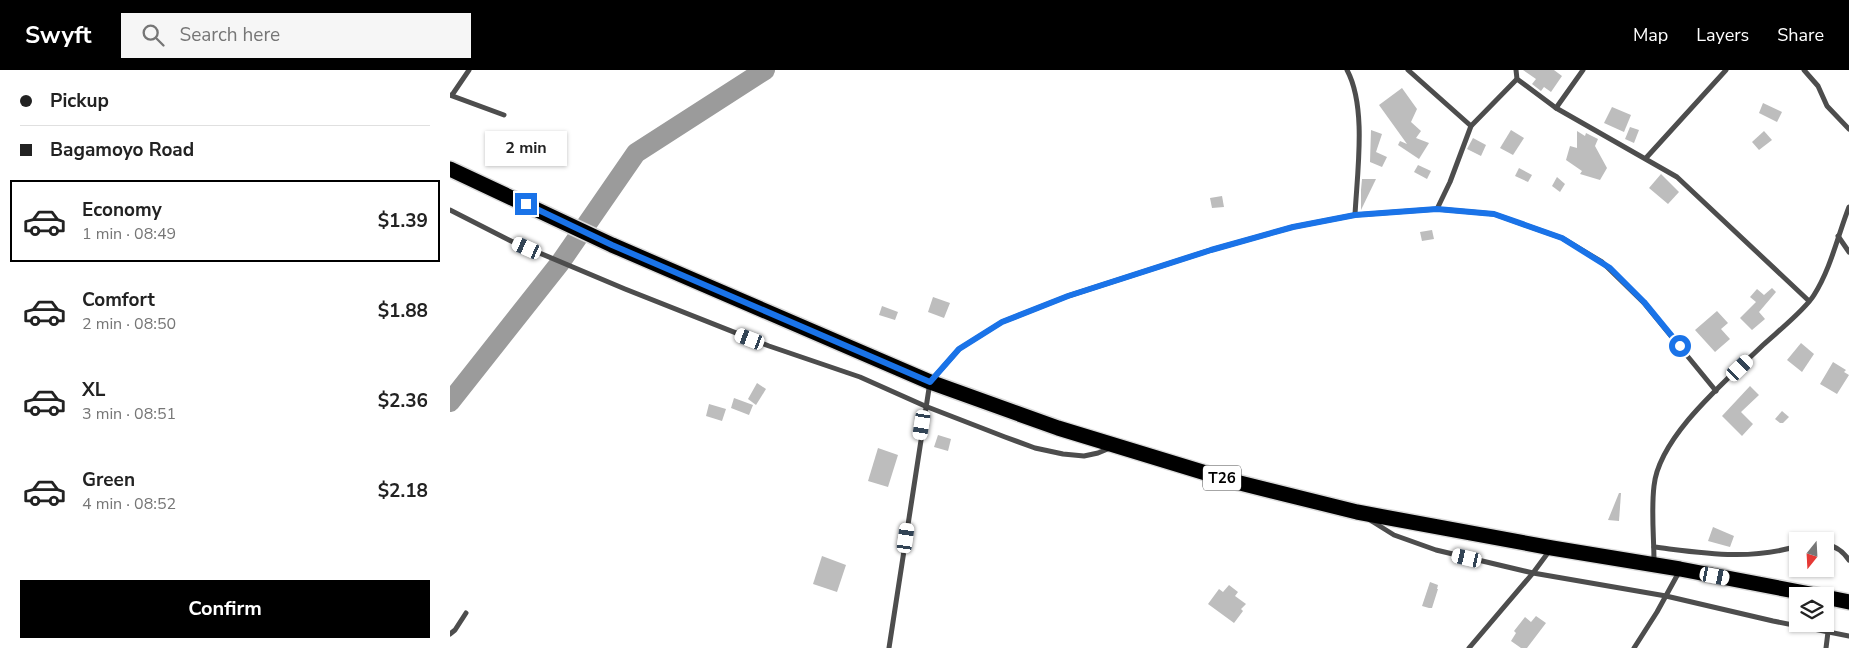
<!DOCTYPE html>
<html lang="en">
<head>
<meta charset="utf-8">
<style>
  body { margin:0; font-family:"Nunito Sans",sans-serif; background:#f6f6f6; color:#222; height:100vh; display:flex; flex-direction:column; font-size:19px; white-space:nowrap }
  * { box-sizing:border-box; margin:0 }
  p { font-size:16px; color:#767676 }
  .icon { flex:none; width:28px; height:28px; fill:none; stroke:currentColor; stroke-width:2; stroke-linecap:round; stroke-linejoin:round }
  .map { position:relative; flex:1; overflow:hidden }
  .panel { display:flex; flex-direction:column; background:#fff; width:450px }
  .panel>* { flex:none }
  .hud { display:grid; align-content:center; height:110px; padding:0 20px; background:#fff }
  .needle { width:32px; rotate:198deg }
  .fabs { position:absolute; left:1339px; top:462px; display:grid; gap:10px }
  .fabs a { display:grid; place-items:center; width:45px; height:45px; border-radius:0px; background:#fff; box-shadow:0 1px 4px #0004; font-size:25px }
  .end { position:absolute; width:22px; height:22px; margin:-11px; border:6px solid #1a73e8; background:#fff; box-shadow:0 0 0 2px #fff }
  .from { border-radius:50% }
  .bubble { position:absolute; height:35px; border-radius:0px; background:#fff; box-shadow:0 1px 4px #0004; font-size:16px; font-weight:700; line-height:35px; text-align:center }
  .car { position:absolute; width:15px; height:30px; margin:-15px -8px; border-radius:6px; box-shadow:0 0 4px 1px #0007; background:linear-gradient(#fff 24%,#345 0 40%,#fff 0 76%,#345 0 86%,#fff 0) }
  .hud b { display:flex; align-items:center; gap:18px; height:48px; font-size:19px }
  .hud b+b { border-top:1px solid #e0e0e0 }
  .hud i { width:12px; height:12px; background:#222 }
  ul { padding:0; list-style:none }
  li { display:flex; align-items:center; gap:15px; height:82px; margin:0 10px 8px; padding:0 10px; border:2px solid transparent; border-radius:0px }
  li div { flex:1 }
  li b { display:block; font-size:19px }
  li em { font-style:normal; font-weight:700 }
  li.active { border-color:#000 }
  li>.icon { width:45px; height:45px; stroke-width:1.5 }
  .cta { display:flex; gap:10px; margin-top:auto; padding:10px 20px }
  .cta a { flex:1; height:58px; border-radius:0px; background:#000; color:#fff; font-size:20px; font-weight:700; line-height:58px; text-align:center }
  header { display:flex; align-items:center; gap:30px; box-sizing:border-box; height:70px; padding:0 25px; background:#000; color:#fff }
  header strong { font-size:24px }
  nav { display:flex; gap:28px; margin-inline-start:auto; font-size:18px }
  .search { width:350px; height:45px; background:#f6f6f6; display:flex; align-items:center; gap:12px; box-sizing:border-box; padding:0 18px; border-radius:0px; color:#767676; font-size:19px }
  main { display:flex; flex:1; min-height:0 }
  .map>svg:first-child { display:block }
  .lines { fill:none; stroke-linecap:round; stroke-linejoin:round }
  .river { stroke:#9b9b9b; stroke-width:20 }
  .building { fill:#bdbdbd }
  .highway-casing { stroke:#dbdbdb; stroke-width:18 }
  .street { stroke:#4d4d4d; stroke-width:5 }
  .highway { stroke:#000; stroke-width:15 }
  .route { stroke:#1a73e8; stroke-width:6 }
  .labels { text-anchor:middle; stroke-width:4; stroke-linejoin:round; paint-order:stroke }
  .shield { fill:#fff; stroke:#4c4c4c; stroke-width:1 }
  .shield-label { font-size:15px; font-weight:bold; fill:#000 }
</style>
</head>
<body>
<header>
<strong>Swyft</strong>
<div class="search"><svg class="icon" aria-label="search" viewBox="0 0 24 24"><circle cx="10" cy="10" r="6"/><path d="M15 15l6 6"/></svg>Search here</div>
<nav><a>Map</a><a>Layers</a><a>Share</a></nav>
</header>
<main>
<section class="panel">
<div class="hud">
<b><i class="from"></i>Pickup</b>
<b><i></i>Bagamoyo Road</b>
</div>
<ul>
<li class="active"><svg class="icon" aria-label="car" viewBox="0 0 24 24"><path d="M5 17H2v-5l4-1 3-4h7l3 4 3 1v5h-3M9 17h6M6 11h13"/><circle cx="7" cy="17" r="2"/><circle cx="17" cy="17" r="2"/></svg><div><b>Economy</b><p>1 min · 08:49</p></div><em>$1.39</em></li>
<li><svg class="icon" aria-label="car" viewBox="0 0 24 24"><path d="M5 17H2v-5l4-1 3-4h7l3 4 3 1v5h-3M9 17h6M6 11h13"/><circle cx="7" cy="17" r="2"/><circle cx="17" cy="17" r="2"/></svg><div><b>Comfort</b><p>2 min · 08:50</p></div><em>$1.88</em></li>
<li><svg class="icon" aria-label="car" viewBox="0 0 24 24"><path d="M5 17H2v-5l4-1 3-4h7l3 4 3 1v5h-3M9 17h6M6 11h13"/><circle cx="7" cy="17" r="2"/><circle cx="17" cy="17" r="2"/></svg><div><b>XL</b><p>3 min · 08:51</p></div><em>$2.36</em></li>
<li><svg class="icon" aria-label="car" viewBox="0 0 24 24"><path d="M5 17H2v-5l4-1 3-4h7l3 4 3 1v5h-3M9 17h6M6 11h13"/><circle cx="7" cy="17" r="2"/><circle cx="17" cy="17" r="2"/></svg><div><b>Green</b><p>4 min · 08:52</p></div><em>$2.18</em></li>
</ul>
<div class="cta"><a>Confirm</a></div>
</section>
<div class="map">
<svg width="1399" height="578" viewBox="0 0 1399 578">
  <rect width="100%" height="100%" fill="#fff"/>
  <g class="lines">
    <polyline class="river" points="0,332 110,193 186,83 315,0"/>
  </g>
  <g class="building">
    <polygon points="1073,0 1104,0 1112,6 1101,22 1094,17 1091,21 1082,14 1086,9"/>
    <polygon points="952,18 967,39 961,52 971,61 966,68 979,73 969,89 948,75 950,71 957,74 929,35"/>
    <polygon points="1313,33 1332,42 1327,52 1309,43"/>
    <polygon points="1162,37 1181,45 1174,62 1154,53"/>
    <polygon points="1180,57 1189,60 1184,73 1175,69"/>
    <polygon points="921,60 932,64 926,82 937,87 932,97 920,92"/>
    <polygon points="1061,60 1074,68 1063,85 1050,78"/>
    <polygon points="1127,61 1135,66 1136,63 1148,69 1145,76 1157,98 1150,110 1130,104 1132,101 1116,90 1120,76 1127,78"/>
    <polygon points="1314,61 1322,70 1309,80 1302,72"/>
    <polygon points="1023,68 1036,75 1031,86 1017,79"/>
    <polygon points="968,95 981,101 977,109 964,102"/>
    <polygon points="1069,98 1082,105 1078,112 1065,106"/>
    <polygon points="1211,104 1229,122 1218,134 1199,118"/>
    <polygon points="1107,107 1115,114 1110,122 1102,116"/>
    <polygon points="912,109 926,109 911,140 911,120"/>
    <polygon points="772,126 774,137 762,138 760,128"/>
    <polygon points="982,160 984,169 972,171 970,162"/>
    <polygon points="1322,218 1326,222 1309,242 1315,249 1302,260 1290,248 1306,232 1300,227 1307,219 1314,225"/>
    <polygon points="483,227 500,233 494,248 478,242"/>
    <polygon points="432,236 448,242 445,250 429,245"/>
    <polygon points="1267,241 1278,253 1271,259 1280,269 1265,282 1245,260"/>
    <polygon points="1351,273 1364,284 1352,302 1337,290"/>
    <polygon points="1383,292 1396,300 1394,302 1399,305 1387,324 1370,314"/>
    <polygon points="307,313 316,319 306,335 298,329"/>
    <polygon points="1300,316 1309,325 1291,342 1303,354 1292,366 1272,346"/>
    <polygon points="284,328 303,335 299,345 281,338"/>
    <polygon points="259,334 276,339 272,351 256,346"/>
    <polygon points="1332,341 1339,347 1333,353 1330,353 1325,349"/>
    <polygon points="488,365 501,369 498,381 484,377"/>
    <polygon points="428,378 448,385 438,417 418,411"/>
    <polygon points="1169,423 1171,423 1169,451 1158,450"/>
    <polygon points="1263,457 1284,466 1280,477 1258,471"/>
    <polygon points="372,486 396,495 387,522 363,514"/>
    <polygon points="980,512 988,515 987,519 988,519 982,538 979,538 972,536"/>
    <polygon points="779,515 788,522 785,526 796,534 791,539 793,541 784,553 758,534 769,519 773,522"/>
    <polygon points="1086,546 1096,553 1077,578 1071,578 1061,571 1066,563 1064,561 1075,547 1081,552"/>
  </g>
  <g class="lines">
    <defs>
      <g id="highway">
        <polyline points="0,99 162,175 480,312 608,358 782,411 907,442 1102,478 1230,499 1371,526"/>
        <polyline points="1375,527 1399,532"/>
      </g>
    </defs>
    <use href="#highway" class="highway-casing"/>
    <g class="street">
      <path d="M 897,0 C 917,37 907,103 905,145"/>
      <polyline points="958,0 1021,56"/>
      <polyline points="1066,0 1067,9 1106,38 1227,107 1359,231"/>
      <polyline points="1354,0 1368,16 1377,36 1399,59"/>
      <polyline points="0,25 54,45"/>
      <polyline points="2,25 19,0"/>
      <polyline points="1106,38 1133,0"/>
      <polyline points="1196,88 1276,0"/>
      <polyline points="987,139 1044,144 1112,168 1152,192 1194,233 1266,321"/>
      <polyline points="0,140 61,171 175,219 319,276 410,307 475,336 555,367 585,378 613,384 634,386 648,383 660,378"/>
      <polyline points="1388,166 1399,182"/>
      <polyline points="920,450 944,465 986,480 1083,503 1216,526 1323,551 1399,566"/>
      <path d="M 1375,474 C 1386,476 1393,481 1399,490"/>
      <path d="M 1204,477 C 1254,483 1298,491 1348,476"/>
      <path d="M 1204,492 C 1204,467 1201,441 1204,416 C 1209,366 1278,309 1313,275 C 1327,262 1355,240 1364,225 C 1381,198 1388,165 1399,137"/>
      <polyline points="0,564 5,560 16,543"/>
      <polyline points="439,578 480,312 509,279 552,252 618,226 761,180 843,157 905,145 987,139 1000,112 1021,56 1067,9"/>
      <polyline points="1019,578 1083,503 1100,480"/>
      <polyline points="1184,578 1207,542 1229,502"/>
      <polyline points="1376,578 1378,562"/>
    </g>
    <use href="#highway" class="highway"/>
  </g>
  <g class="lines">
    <polyline class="route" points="76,134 162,175 480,312 509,279 552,252 618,226 761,180 843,157 905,145 987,139 1044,144 1112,168 1160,198 1194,232 1230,276"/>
  </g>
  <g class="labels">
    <rect class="shield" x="753" y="395.5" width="38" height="25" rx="4"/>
    <g class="shield-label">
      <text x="772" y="413">T26</text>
    </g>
  </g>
</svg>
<div class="fabs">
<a><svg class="needle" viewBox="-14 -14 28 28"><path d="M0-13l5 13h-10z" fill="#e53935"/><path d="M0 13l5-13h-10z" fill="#767676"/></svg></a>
<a><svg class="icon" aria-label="layers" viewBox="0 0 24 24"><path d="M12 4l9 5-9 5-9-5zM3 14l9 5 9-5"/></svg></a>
</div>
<i class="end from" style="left:1230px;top:276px"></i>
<i class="end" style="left:76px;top:134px"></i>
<div class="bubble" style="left:35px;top:61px;width:82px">2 min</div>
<i class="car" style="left:77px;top:178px;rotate:294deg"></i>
<i class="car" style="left:300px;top:269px;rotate:291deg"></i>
<i class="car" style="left:1290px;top:298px;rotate:46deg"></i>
<i class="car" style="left:472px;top:355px;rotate:189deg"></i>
<i class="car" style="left:456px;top:468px;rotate:8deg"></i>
<i class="car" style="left:1017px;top:488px;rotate:283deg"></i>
<i class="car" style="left:1265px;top:506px;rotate:101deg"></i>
</div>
</main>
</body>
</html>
